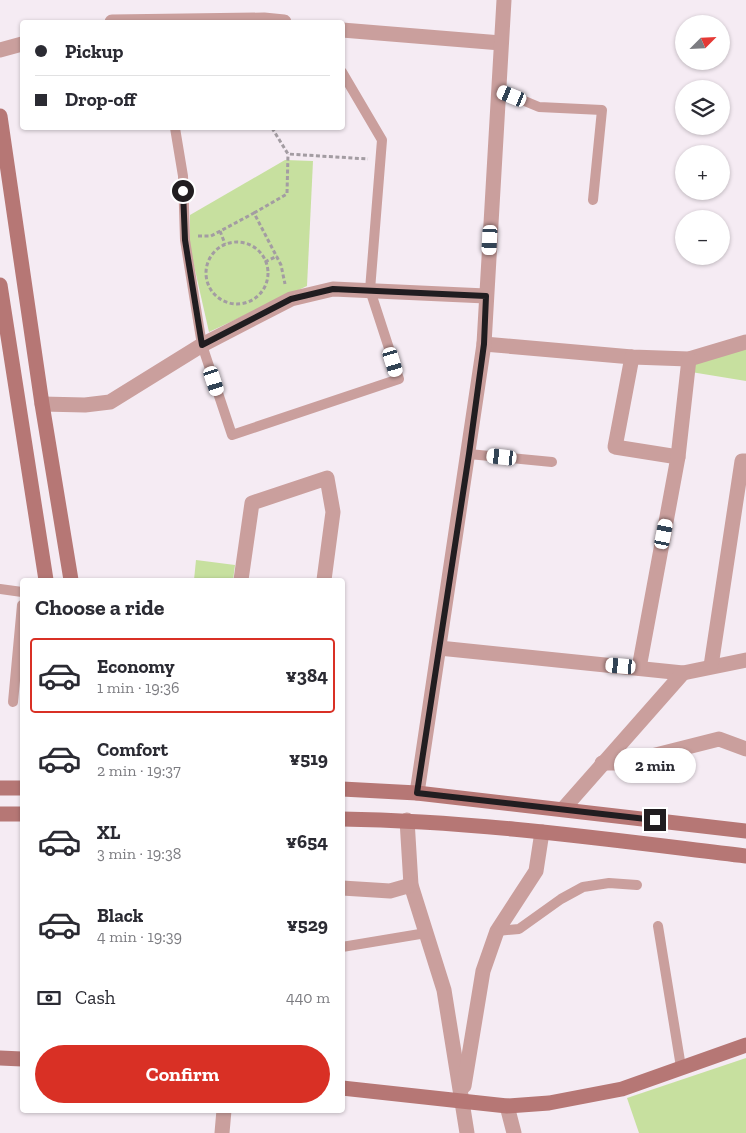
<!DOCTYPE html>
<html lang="en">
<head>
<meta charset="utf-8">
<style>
  body { margin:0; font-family:"Zilla Slab",serif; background:#f7f7f7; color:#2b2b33; height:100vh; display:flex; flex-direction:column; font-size:19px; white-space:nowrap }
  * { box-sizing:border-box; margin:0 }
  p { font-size:16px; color:#7c7c81 }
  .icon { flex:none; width:28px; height:28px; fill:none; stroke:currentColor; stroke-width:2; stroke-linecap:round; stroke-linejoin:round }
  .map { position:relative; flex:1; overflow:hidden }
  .drawer { position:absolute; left:20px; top:578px; width:325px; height:535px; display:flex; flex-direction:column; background:#fff; border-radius:5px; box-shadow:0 1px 4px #0004 }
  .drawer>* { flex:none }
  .top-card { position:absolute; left:20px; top:20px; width:325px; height:110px; border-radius:5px; box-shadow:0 1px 4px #0004; display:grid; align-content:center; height:110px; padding:0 15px; background:#fff }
  .needle { width:32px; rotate:66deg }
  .buttons { position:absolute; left:675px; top:15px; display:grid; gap:10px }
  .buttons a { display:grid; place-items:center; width:55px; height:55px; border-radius:50%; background:#fff; box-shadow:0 1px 4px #0004; font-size:25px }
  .end { position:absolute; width:22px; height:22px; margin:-11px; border:6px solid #211d20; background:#fff; box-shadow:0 0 0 2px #fff }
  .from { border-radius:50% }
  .bubble { position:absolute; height:35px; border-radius:18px; background:#fff; box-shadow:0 1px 4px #0004; font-size:16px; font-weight:700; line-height:35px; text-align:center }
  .car { position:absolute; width:15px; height:30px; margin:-15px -8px; border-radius:6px; box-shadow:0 0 4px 1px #0007; background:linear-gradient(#fff 24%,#345 0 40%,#fff 0 76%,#345 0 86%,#fff 0) }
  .top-card b { display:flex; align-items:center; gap:18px; height:48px; font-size:19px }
  .top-card b+b { border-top:1px solid #e1e1e2 }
  .top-card i { width:12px; height:12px; background:#2b2b33 }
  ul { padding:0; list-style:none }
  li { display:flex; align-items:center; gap:15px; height:75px; margin:0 10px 8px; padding:0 5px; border:2px solid transparent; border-radius:5px }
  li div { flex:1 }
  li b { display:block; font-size:19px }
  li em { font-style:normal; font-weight:700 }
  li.active { border-color:#d93025 }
  li>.icon { width:45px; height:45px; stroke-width:1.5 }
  h2 { padding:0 15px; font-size:22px; line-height:60px }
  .pay { display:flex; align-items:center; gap:12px; height:55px; padding:0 15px; font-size:19px }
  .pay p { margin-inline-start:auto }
  .cta { display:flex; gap:10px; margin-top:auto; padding:10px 15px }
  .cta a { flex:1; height:58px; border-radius:30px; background:#d93025; color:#fff; font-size:20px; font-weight:700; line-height:58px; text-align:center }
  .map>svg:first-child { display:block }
  .green { fill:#c7e09f }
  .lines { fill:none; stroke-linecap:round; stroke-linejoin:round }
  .path { stroke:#a39ca2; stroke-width:3; stroke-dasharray:4 2.5; stroke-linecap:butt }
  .lane { stroke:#ca9f9d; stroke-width:10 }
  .street { stroke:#ca9f9d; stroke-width:15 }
  .secondary { stroke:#b67775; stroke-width:15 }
  .route { stroke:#211d20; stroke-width:6 }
</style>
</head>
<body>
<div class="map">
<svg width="746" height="1133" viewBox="0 0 746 1133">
  <rect width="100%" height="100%" fill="#f5ebf3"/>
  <g class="green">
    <polygon points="285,160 313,161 307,286 209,332 190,248 190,215"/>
    <polygon points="746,349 746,381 691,372 692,363"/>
    <polygon points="196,560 235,565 233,580 194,580"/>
    <polygon points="746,1058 746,1133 639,1133 627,1098"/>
  </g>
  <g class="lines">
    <g class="path">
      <polyline points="272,128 288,154 368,159"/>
      <polyline points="254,213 287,194 288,154"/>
      <polyline points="220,231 225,244"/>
      <polyline points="198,236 211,236 254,213 281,265 285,284"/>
      <circle cx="237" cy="273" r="31"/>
      <polyline points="265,262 277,256"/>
    </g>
    <g class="lane">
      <polyline points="498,90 539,107 602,110 593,200"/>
      <polyline points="175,128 183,176 185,240 202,345 232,435 399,379 370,290 382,140 342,72"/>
      <polyline points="469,454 552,462"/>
      <polyline points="0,589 22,592"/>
      <polyline points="13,702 22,605"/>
      <polyline points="658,926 681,1067"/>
      <polyline points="497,931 519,929 561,899 583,887 609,883 637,885"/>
      <polyline points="342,947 426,933"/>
    </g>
    <g class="street">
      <polyline points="112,22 264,20 284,22"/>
      <polyline points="342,30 501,43"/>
      <polyline points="0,50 22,44"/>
      <polyline points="484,344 632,357 689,359 746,342"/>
      <polyline points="632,357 615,447 678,457"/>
      <polyline points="42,404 85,405 110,402 202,345 291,299 333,289 486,296"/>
      <polyline points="241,580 252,503 327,478 333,512 324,580"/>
      <polyline points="439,648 683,673 746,660"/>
      <polyline points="711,666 742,461 746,461"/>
      <polyline points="639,668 678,457 689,359"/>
      <polyline points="602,763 624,763 719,739 746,749"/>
      <polyline points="417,793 484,344 504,0"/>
      <polyline points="564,808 683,673"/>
      <polyline points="407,820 411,885 444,990 467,1133"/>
      <polyline points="342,888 390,891 411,885"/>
      <polyline points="464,1086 483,971 497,931 536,871 542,832"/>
      <polyline points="507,1106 514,1133"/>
      <polyline points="222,1133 224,1110"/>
    </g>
    <g class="secondary">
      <polyline points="0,116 42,404 71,580"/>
      <polyline points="0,285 46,580"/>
      <polyline points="0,788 22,788"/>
      <polyline points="342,789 417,793 746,831"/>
      <polyline points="0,814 22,814"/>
      <path d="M 342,819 C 478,821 612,840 746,856"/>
      <polyline points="0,1058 22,1059"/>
      <polyline points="342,1088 507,1106 549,1103 622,1089 746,1045"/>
    </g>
  </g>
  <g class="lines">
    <polyline class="route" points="183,191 185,240 202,345 291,299 333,289 486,296 484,344 469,454 417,793 655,820"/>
  </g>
</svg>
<div class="buttons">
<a><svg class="needle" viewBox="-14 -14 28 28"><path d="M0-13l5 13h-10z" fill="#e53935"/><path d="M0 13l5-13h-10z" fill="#7c7c81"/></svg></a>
<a><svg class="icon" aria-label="layers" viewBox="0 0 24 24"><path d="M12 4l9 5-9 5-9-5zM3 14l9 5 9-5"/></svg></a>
<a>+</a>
<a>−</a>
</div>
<i class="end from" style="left:183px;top:191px"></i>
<i class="end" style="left:655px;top:820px"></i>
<div class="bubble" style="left:614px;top:748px;width:82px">2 min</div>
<i class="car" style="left:512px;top:96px;rotate:292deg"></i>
<i class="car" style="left:490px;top:240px;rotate:183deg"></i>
<i class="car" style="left:393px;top:362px;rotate:163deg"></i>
<i class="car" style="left:214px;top:381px;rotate:162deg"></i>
<i class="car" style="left:502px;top:457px;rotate:276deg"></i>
<i class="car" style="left:664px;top:534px;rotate:11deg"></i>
<i class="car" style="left:621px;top:666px;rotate:275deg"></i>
<div class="top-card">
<b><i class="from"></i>Pickup</b>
<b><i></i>Drop-off</b>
</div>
<section class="drawer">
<h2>Choose a ride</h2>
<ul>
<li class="active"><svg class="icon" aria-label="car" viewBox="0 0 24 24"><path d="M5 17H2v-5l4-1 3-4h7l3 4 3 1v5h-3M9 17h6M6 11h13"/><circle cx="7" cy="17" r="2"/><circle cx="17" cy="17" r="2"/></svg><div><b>Economy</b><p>1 min · 19:36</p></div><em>¥384</em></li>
<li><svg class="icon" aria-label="car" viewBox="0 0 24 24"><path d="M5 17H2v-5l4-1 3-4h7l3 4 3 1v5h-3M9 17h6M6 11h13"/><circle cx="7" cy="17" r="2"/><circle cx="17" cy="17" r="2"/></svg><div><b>Comfort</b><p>2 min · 19:37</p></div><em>¥519</em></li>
<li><svg class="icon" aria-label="car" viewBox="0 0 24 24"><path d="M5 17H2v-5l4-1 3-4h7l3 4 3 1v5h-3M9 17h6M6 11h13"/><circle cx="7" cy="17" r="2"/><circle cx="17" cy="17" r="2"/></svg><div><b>XL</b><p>3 min · 19:38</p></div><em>¥654</em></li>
<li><svg class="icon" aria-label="car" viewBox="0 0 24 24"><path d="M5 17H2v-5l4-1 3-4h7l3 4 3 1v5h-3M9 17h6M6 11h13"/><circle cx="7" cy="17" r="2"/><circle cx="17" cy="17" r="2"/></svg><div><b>Black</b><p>4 min · 19:39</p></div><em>¥529</em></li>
</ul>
<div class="pay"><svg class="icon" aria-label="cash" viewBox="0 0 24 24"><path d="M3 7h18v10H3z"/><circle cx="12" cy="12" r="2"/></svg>Cash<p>440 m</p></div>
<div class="cta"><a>Confirm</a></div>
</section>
</div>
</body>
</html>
